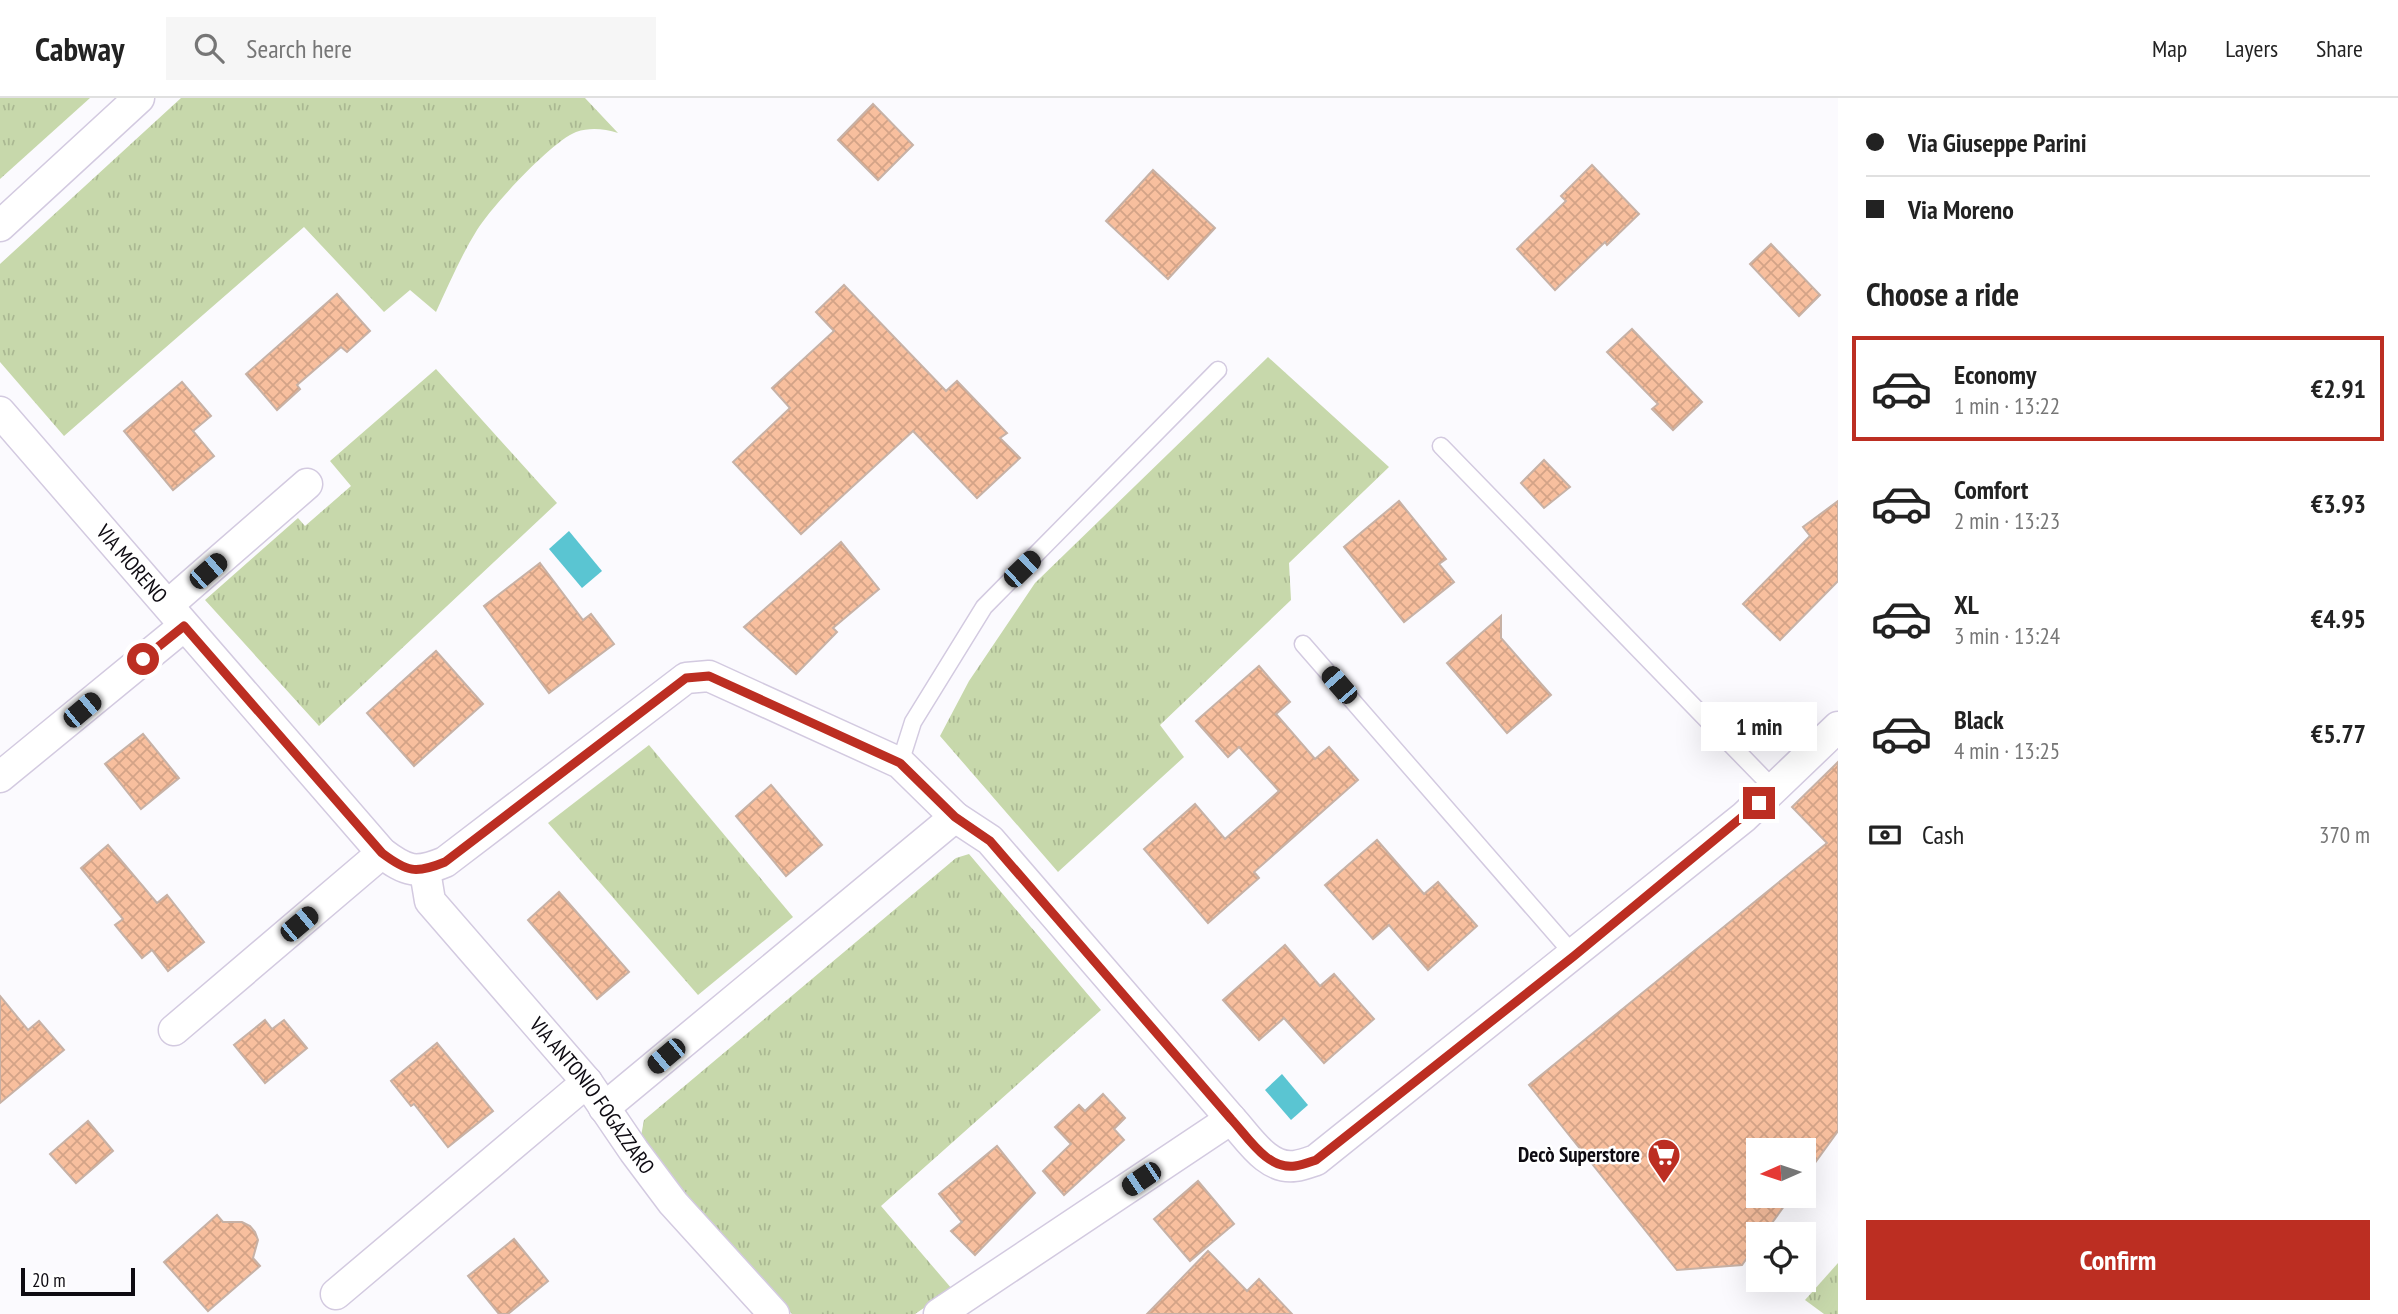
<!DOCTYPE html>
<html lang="en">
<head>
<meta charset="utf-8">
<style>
  body { margin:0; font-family:"PT Sans Narrow",sans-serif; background:#f6f6f6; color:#222; height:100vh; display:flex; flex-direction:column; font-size:26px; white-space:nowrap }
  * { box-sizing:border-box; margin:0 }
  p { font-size:23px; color:#767676 }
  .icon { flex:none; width:38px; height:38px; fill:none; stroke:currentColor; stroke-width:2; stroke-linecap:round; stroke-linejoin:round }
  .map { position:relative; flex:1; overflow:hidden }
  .drawer { display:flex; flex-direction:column; background:#fff; width:560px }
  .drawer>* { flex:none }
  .top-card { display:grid; align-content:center; height:154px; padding:0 28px; background:#fff }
  .needle { width:46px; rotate:267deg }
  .controls { position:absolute; left:1746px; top:1040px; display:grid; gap:14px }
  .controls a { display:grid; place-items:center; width:70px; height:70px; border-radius:0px; background:#fff; box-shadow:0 7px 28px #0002; font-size:35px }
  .scale { position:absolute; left:21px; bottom:18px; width:114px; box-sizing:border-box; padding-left:7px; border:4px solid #0e0b12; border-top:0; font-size:19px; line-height:24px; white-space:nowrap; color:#0e0b12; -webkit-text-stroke:5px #fff; paint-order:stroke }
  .end { position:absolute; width:32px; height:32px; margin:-16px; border:9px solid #bc2e22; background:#fff; box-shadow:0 0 0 4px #fff }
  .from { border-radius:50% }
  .bubble { position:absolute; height:49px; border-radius:0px; background:#fff; box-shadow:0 7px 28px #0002; font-size:23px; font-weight:800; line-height:49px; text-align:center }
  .car { position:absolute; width:21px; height:42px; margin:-21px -10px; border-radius:9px; box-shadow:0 0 5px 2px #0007; background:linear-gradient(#222 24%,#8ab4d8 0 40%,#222 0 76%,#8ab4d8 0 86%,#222 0) }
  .top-card b { display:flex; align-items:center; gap:24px; height:66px; font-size:26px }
  .top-card b+b { border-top:2px solid #e0e0e0 }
  .top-card i { width:18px; height:18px; background:#222 }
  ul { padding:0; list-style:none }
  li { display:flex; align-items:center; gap:21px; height:105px; margin:0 14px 10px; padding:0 14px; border:4px solid transparent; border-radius:0px }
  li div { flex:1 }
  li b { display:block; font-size:26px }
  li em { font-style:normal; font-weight:800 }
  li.on { border-color:#bc2e22 }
  li>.icon { width:63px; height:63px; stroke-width:1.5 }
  h2 { padding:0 28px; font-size:32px; line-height:84px }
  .pay { display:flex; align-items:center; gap:18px; height:77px; padding:0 28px; font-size:26px }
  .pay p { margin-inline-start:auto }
  .action { display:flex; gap:14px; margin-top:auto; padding:14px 28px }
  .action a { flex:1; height:80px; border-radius:0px; background:#bc2e22; color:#fff; font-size:28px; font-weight:800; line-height:80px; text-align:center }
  header { display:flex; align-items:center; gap:42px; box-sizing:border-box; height:98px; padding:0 35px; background:#fff; border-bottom:2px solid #e0e0e0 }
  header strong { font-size:33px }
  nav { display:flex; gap:38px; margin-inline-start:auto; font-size:24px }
  .search { width:490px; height:63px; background:#f6f6f6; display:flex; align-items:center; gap:18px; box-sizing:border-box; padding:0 24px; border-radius:0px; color:#767676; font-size:26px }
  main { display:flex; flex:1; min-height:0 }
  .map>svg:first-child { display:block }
  .grass { fill:url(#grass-tufts) }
  .water { fill:#5ac5d2 }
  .building { fill:url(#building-cross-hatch); stroke:#c7b1a5; stroke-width:2 }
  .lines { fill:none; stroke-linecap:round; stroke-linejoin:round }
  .service-casing { stroke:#d3cae0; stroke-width:19 }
  .minor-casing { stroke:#d3cae0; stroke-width:33 }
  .service { stroke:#fff; stroke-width:16 }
  .minor { stroke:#fff; stroke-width:30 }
  .route { stroke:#bc2e22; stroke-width:9 }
  .labels { text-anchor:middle; stroke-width:5; stroke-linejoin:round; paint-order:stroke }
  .street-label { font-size:21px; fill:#0e0b12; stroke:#fff }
  .poi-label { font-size:21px; font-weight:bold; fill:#0e0b12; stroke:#fff; text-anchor:end }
</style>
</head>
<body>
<header>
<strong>Cabway</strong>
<div class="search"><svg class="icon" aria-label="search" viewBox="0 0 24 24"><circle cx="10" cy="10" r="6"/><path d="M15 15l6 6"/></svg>Search here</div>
<nav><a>Map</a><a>Layers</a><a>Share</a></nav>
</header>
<main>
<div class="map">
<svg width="1838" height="1216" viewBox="0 0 1838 1216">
  <defs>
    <pattern id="grass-tufts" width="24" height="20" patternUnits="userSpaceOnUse" patternTransform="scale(1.75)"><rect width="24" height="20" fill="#c7d8ab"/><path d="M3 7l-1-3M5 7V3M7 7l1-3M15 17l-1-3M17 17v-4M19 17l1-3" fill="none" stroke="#aab892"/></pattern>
    <pattern id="building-cross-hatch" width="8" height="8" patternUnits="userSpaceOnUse" patternTransform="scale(1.75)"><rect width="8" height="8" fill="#f8bf9e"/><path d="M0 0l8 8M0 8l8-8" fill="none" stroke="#d3a387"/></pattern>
  </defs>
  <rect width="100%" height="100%" fill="#fbfafe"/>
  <g class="grass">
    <polygon points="0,0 90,0 0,81"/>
    <path d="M 181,0 L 585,0 L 618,35 C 604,31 591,29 576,34 C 551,44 492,108 477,132 C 461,158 449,186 436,214 L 410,192 L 384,214 L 304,129 L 64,338 L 0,264 L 0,166 Z"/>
    <polygon points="1268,259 1389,369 1289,465 1291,502 1160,627 1184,659 1058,774 940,638 969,583 1035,485"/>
    <polygon points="436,271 557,405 319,628 205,502 298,420 305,428 351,388 330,363"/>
    <polygon points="649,647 793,819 698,897 548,725"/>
    <polygon points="969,756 1101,912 881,1108 952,1191 915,1216 792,1216 742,1163 649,1051 641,1038 644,1022 956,760"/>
    <polygon points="1838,1165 1838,1216 1824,1216 1805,1202"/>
  </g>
  <g class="water">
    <polygon points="569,433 602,473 582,490 549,451"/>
    <polygon points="1282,976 1308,1007 1291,1022 1265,992"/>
  </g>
  <g class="building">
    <polygon points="873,6 913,47 878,82 838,42"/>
    <polygon points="1592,67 1639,116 1607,147 1605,144 1555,192 1517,151 1566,103 1561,98"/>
    <polygon points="1153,72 1215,130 1168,181 1106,123"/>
    <polygon points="1771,146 1820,197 1799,218 1750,166"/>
    <polygon points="844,187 946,293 957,283 1007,335 1000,340 1020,360 977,400 913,333 801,436 733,364 790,310 772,290 834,233 816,214"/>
    <polygon points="337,196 370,233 347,254 341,249 297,287 300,291 277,312 246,276"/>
    <polygon points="1632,231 1702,304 1673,332 1652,311 1658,306 1607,254"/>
    <polygon points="182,284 211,318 193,333 214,358 173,392 124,333"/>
    <polygon points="1544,362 1570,389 1544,410 1521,385"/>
    <polygon points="1399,403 1446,461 1439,466 1454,484 1404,524 1344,449"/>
    <polygon points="1838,403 1838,483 1780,542 1743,506 1810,438 1803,429"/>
    <polygon points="841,444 879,491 833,530 837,534 796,576 744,529"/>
    <polygon points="540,465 583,522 591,516 614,546 549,595 484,508"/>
    <polygon points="1501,518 1501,540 1551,597 1507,635 1447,565"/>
    <polygon points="436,553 483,606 414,668 367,615"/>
    <polygon points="1259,568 1290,604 1276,616 1315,661 1329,649 1358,682 1254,774 1259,780 1208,825 1144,751 1195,706 1225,741 1279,693 1239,649 1228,659 1196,623"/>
    <polygon points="143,636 179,680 141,711 105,666"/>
    <polygon points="1838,664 1838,1033 1804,1080 1804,1052 1759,1052 1759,1097 1792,1097 1764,1136 1759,1136 1759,1143 1742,1167 1677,1172 1529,987 1827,745 1792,709"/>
    <polygon points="771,687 822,747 786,778 736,718"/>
    <polygon points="1377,742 1424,796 1438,784 1477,828 1428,872 1389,827 1373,841 1325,787"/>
    <polygon points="108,747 157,805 167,797 204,844 168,873 152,852 142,860 115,827 123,821 81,770"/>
    <polygon points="559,794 629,874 597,901 528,822"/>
    <polygon points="1285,847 1320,888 1334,876 1374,921 1324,965 1284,920 1259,942 1223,902"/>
    <polygon points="0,898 28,932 39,923 64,952 0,1005"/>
    <polygon points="265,922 272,931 284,922 307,950 265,985 234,947"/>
    <polygon points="437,945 493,1013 448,1049 414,1006 411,1008 391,983"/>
    <polygon points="1103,996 1125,1020 1114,1031 1124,1042 1064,1097 1043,1073 1071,1046 1055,1029 1079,1007 1085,1013"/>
    <polygon points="88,1023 113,1053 76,1085 50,1056"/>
    <polygon points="997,1048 1035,1095 975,1157 951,1133 962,1124 939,1096"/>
    <polygon points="1198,1083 1234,1126 1190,1163 1154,1121"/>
    <polygon points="217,1117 223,1124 242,1124 250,1128 255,1134 258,1142 253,1160 260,1168 208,1213 164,1164"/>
    <polygon points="514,1141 548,1183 508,1216 499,1216 468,1178"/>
    <polygon points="1208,1153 1247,1193 1259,1181 1292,1216 1147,1216"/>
  </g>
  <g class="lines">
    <defs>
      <g id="service">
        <polyline points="1441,348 1774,691"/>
        <polyline points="1303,546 1574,857"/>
        <polyline points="900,665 913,624 984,509 1218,272"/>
      </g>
      <g id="minor">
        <polyline points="0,128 139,0"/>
        <path id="s1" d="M 0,314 L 382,755 C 407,774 416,776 445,764 L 686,580 L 709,578 L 900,665 L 955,719 L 990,742 L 1231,1021 C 1248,1039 1267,1072 1295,1068 C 1302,1067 1310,1064 1316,1062 L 1744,719 L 1838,629"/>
        <polyline points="168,507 307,386"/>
        <polyline points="0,679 184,528"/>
        <path id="s2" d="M 425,773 L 430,803 L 587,984 L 634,1053 L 673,1105 L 774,1216"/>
        <polyline points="174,932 382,755"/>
        <polyline points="604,1010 955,719"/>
        <polyline points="336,1196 587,984"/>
        <polyline points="939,1216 1231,1021"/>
      </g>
    </defs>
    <use href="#service" class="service-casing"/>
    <use href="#minor" class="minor-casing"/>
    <use href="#service" class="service"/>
    <use href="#minor" class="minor"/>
  </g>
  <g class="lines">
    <path class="route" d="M 143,561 L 184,528 L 382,755 C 407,774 416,776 445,764 L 686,580 L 709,578 L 900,665 L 955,719 L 990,743 L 1231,1021 C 1248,1039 1267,1072 1295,1068 C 1302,1067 1310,1064 1316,1062 L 1574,858 L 1759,705"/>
  </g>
  <defs>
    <symbol id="supermarket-pin" viewBox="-11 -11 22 30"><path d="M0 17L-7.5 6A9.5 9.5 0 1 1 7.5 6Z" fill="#bc2e22" stroke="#fff"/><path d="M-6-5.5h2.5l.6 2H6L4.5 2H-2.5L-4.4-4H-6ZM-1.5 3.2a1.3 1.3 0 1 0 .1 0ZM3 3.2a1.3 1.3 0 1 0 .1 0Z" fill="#fff"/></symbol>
  </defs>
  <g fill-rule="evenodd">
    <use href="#supermarket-pin" x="1645" y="1038" width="38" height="52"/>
  </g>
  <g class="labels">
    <g class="street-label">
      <text dy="7" stroke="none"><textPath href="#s1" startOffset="201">VIA MORENO</textPath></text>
      <text dy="7" stroke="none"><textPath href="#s2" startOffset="284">VIA ANTONIO FOGAZZARO</textPath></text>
    </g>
    <g class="poi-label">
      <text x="1640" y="1064">Decò Superstore</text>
    </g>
  </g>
</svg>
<div class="controls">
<a><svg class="needle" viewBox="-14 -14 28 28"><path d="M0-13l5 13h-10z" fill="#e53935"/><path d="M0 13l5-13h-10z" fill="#767676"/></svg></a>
<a><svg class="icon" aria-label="locate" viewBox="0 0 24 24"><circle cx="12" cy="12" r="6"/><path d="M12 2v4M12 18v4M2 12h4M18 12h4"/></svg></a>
</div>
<div class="scale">20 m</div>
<i class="end from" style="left:143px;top:561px"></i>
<i class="end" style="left:1759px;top:705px"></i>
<div class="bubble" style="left:1701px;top:604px;width:116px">1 min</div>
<i class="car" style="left:1022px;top:471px;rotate:46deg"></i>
<i class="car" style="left:208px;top:473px;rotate:49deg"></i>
<i class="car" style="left:1339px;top:587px;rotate:319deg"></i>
<i class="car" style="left:82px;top:612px;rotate:50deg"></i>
<i class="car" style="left:299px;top:826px;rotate:50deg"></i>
<i class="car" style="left:666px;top:958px;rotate:230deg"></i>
<i class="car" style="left:1141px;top:1081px;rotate:236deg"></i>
</div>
<section class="drawer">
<div class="top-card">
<b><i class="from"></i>Via Giuseppe Parini</b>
<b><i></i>Via Moreno</b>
</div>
<h2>Choose a ride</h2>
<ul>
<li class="on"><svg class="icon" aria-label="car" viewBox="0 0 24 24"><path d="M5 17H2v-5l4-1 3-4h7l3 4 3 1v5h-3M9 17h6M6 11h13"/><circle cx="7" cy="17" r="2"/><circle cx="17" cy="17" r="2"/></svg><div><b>Economy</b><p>1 min · 13:22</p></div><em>€2.91</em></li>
<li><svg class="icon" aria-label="car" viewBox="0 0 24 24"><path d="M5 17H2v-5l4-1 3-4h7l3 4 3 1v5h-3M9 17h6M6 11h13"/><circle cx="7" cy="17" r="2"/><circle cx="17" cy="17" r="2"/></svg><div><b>Comfort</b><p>2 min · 13:23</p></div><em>€3.93</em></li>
<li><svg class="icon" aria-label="car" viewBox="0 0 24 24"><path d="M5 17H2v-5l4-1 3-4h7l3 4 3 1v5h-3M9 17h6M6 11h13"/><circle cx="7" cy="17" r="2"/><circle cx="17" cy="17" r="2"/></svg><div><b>XL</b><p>3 min · 13:24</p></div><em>€4.95</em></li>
<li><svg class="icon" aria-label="car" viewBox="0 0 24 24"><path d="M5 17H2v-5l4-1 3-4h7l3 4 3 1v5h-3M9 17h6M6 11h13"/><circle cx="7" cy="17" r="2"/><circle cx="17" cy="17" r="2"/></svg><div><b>Black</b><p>4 min · 13:25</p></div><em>€5.77</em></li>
</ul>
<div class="pay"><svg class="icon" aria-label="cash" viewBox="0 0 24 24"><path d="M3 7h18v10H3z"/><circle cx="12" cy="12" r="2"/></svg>Cash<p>370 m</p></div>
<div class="action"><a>Confirm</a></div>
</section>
</main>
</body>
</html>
